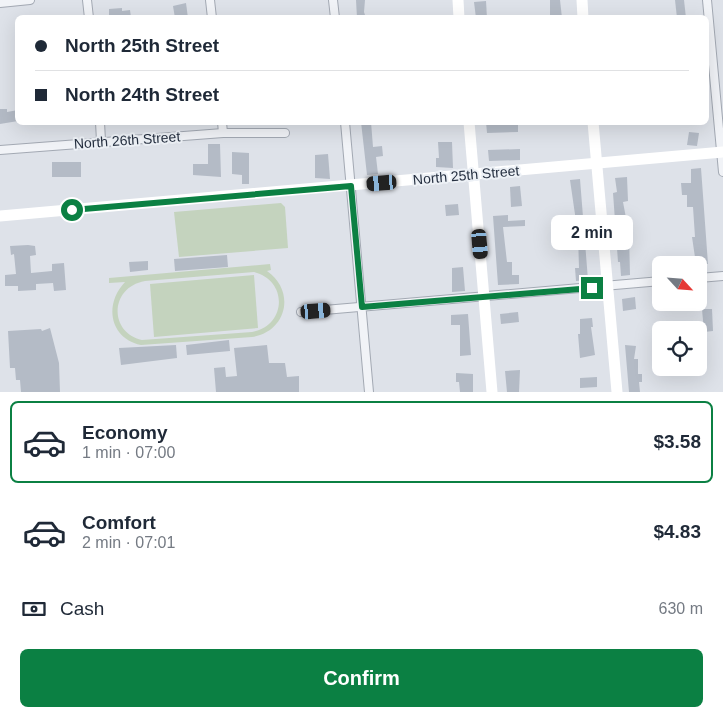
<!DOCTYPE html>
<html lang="en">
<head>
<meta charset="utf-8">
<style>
  body { margin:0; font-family:Arial,sans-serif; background:#f2f2f3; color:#1f2937; height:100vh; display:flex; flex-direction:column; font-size:19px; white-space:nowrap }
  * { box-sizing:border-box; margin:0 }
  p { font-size:16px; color:#747a83 }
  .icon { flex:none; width:28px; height:28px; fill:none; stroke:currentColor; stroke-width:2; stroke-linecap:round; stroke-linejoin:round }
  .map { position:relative; height:392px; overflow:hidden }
  .drawer { display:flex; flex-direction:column; background:#fff; flex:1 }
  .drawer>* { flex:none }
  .hud { position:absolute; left:15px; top:15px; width:694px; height:110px; border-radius:8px; box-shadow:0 5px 20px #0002; display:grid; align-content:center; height:110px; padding:0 20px; background:#fff }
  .needle { width:32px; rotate:116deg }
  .tools { position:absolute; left:652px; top:256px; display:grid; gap:10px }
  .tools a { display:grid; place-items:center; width:55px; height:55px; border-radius:8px; background:#fff; box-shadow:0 5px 20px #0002; font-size:25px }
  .end { position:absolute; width:22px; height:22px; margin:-11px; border:6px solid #0b8043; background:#fff; box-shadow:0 0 0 2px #fff }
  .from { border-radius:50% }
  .bubble { position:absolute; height:35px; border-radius:8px; background:#fff; box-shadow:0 5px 20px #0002; font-size:16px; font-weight:600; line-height:35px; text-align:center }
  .car { position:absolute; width:15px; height:30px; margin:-15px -8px; border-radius:6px; box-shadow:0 0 4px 1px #0007; background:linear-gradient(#222 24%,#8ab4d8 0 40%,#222 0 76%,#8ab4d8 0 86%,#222 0) }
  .hud b { display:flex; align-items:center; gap:18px; height:48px; font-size:19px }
  .hud b+b { border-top:1px solid #e0e1e3 }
  .hud i { width:12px; height:12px; background:#1f2937 }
  ul { padding:9px 0 0; list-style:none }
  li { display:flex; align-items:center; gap:15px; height:82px; margin:0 10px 8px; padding:0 10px; border:2px solid transparent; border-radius:8px }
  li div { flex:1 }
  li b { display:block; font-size:19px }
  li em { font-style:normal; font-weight:600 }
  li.current { border-color:#0b8043 }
  li>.icon { width:45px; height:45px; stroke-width:1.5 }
  .pay { display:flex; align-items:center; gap:12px; height:55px; padding:0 20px; font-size:19px }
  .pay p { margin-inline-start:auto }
  .button { display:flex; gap:10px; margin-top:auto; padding:10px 20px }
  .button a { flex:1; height:58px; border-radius:8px; background:#0b8043; color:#fff; font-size:20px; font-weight:600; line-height:58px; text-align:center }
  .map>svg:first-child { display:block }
  .green { fill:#c4d3be; fill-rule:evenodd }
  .building { fill:#b4bbc6 }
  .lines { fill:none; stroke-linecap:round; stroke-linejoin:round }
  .street-casing { stroke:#a3a9b3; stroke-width:10 }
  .street { stroke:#f1f3f7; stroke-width:8 }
  .secondary { stroke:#fff; stroke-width:11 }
  .route { stroke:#0b8043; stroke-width:6 }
  .labels { text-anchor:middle; stroke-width:4; stroke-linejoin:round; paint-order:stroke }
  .street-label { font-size:14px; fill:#263041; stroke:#edf1f6 }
</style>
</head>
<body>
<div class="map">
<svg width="723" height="392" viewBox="0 0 723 392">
  <rect width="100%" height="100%" fill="#dee2e9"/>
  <g class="green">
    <polygon points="281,203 285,207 288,248 179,257 174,212"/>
    <path d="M 270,264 L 271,270 L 267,271 C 296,291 287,332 252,337 L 141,345 C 109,338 104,304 125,282 L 109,283 L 109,278 ZM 254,272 C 289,281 286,326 252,332 L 142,340 C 108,332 110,287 145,281 Z"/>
    <polygon points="254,275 258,328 154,337 150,284"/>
  </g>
  <g class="building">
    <polygon points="356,0 365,0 364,12 366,18 357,18"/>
    <polygon points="550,0 560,0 562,18 550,18"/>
    <polygon points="675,0 684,0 686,18 677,18"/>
    <polygon points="486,1 487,18 476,18 474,2"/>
    <polygon points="186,3 188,18 175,18 173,6"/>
    <polygon points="122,8 122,11 130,10 131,17 109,18 109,9"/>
    <polygon points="0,109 7,109 7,112 18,110 18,121 0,124"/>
    <polygon points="361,122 371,122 373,147 382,146 383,156 376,157 378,174 367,175"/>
    <polygon points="486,122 518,122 518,132 487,133"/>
    <polygon points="689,132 699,133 697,146 687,145"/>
    <polygon points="438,142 452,142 453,168 436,167 436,158 439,158"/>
    <polygon points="208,144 220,144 221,177 193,175 193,164 208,164"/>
    <polygon points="520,149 520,160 489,161 488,150"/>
    <polygon points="232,152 249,153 249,184 242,184 242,175 232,174"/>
    <polygon points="328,154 330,179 315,178 315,155"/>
    <rect x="52" y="162" width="29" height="15"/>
    <polygon points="701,168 708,264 696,264 692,237 695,237 693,207 687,207 687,195 682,195 681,183 691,183 691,169"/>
    <polygon points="627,177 628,201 623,202 629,234 630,275 621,276 620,262 618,262 613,193 617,192 615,178"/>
    <polygon points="580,179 588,280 576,281 575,268 579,268 578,235 570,180"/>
    <polygon points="520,186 522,206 511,207 510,187"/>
    <polygon points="458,204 459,215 446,216 445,205"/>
    <polygon points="508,215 508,221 525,220 525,226 503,227 507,262 512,262 512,275 519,275 519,284 498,285 493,216"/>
    <polygon points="28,245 35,246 36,255 30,256 31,273 52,271 52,264 64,263 66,290 54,291 53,283 36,284 36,290 18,291 18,286 5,286 5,275 16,274 14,254 11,255 10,246"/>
    <polygon points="227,255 228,267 175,271 174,259"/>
    <polygon points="148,261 148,270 130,272 129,262"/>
    <polygon points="463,267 465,291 452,292 452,268"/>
    <polygon points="635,297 636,309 623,311 622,299"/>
    <polygon points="702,309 712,309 713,331 704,332"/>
    <polygon points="518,312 519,322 501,324 500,314"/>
    <polygon points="468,314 471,355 460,356 460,325 451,325 451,315"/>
    <polygon points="592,318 593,327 591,327 595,355 580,358 578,334 580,334 580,319"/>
    <polygon points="50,328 59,363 60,392 21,392 20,380 16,380 15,368 10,368 8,331 41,329 42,331"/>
    <polygon points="229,340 230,351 187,355 186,345"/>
    <polygon points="176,345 177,358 121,365 119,348"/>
    <polygon points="267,345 269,363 285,363 287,377 299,376 299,392 216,392 214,368 225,367 226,377 237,376 234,348"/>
    <polygon points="625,345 636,346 634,359 638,359 638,374 642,374 642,382 639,382 640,392 629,392"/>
    <polygon points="520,370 519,392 507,392 505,371"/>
    <polygon points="456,373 473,374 473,392 460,392 459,382 456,382"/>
    <polygon points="597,377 597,387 580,388 580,378"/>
  </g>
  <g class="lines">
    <defs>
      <g id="street">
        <polyline points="87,0 89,18"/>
        <polyline points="210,0 212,18"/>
        <polyline points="333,0 335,18"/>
        <polyline points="707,0 723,172"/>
        <polyline points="0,3 30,0"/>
        <polyline points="100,122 101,141"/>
        <polyline points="222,122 223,133"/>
        <polyline points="345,122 369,392"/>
        <polyline points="0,150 223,133 285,133"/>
        <polyline points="699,278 723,276"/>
        <polyline points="301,312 661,281"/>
      </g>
    </defs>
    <use href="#street" class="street-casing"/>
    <use href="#street" class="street"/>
    <g class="secondary">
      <polyline points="458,0 459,18"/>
      <polyline points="582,0 583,18"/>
      <polyline points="469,122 492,392"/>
      <polyline points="593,122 617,392"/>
      <polyline points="0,216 723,152"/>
    </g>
  </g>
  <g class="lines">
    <polyline class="route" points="72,210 351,186 362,307 592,288"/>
  </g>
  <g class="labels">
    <g class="street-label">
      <text transform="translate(127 140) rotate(-4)" y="5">North 26th Street</text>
      <text transform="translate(466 175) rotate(-5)" y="5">North 25th Street</text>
    </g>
  </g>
</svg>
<div class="tools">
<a><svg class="needle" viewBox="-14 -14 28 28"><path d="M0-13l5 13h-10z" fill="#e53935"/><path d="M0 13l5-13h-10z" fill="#747a83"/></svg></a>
<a><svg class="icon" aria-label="locate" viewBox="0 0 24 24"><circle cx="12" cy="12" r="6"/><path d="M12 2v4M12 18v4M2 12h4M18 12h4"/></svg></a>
</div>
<i class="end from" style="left:72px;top:210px"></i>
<i class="end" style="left:592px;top:288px"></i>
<div class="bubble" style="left:551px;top:215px;width:82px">2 min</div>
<i class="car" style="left:382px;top:183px;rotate:265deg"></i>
<i class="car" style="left:480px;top:244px;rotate:175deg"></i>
<i class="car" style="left:316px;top:311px;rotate:85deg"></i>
<div class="hud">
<b><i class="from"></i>North 25th Street</b>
<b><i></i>North 24th Street</b>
</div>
</div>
<section class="drawer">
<ul>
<li class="current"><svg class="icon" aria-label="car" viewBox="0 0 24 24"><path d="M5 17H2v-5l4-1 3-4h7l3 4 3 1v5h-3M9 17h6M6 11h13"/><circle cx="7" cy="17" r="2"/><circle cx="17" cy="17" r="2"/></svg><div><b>Economy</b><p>1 min · 07:00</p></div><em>$3.58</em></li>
<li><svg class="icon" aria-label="car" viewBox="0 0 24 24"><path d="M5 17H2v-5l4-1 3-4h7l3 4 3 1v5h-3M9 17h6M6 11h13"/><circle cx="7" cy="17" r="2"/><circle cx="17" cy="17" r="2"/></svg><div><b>Comfort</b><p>2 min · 07:01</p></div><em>$4.83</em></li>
</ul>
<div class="pay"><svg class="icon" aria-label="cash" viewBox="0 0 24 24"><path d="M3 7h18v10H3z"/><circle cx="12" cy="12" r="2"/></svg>Cash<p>630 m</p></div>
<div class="button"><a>Confirm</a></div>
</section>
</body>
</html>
